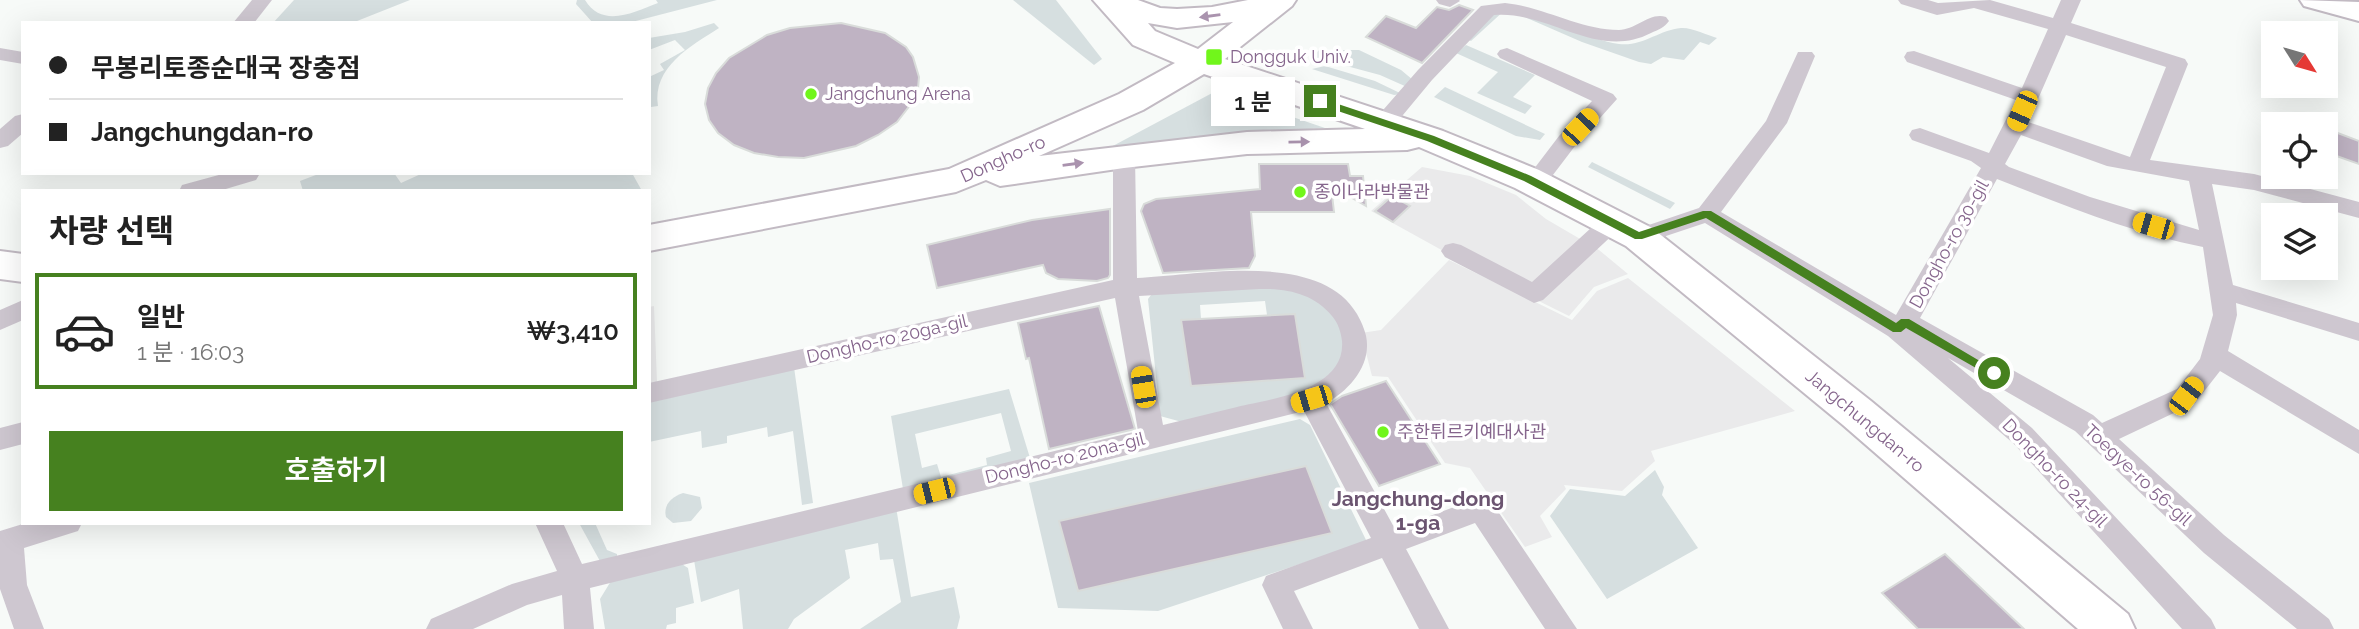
<!DOCTYPE html>
<html lang="ko">
<head>
<meta charset="utf-8">
<style>
  body { margin:0; font-family:Raleway,"Noto Sans KR",sans-serif; background:#f2f2f2; color:#222; height:100vh; display:flex; flex-direction:column; font-size:26px; white-space:nowrap }
  * { box-sizing:border-box; margin:0 }
  p { font-size:23px; color:#767676 }
  .icon { flex:none; width:38px; height:38px; fill:none; stroke:currentColor; stroke-width:2; stroke-linecap:round; stroke-linejoin:round }
  .map { position:relative; flex:1; overflow:hidden }
  .details { position:absolute; left:21px; top:189px; width:630px; height:336px; display:flex; flex-direction:column; background:#fff; border-radius:0px; box-shadow:0 7px 28px #0002 }
  .details>* { flex:none }
  .top-card { position:absolute; left:21px; top:21px; width:630px; height:154px; border-radius:0px; box-shadow:0 7px 28px #0002; display:grid; align-content:center; height:154px; padding:0 28px; background:#fff }
  .needle { width:46px; rotate:127deg }
  .tools { position:absolute; left:2261px; top:21px; display:grid; gap:14px }
  .tools a { display:grid; place-items:center; width:77px; height:77px; border-radius:0px; background:#fff; box-shadow:0 7px 28px #0002; font-size:35px }
  .end { position:absolute; width:32px; height:32px; margin:-16px; border:9px solid #46811f; background:#fff; box-shadow:0 0 0 4px #fff }
  .from { border-radius:50% }
  .bubble { position:absolute; height:49px; border-radius:0px; background:#fff; box-shadow:0 7px 28px #0002; font-size:23px; font-weight:600; line-height:49px; text-align:center }
  .car { position:absolute; width:21px; height:42px; margin:-21px -10px; border-radius:9px; box-shadow:0 0 5px 2px #0007; background:linear-gradient(#f5c518 24%,#345 0 40%,#f5c518 0 76%,#345 0 86%,#f5c518 0) }
  .top-card b { display:flex; align-items:center; gap:24px; height:66px; font-size:26px }
  .top-card b+b { border-top:2px solid #e0e0e0 }
  .top-card i { width:18px; height:18px; background:#222 }
  ul { padding:0; list-style:none }
  li { display:flex; align-items:center; gap:21px; height:116px; margin:0 14px 10px; padding:0 14px; border:4px solid #e0e0e0; border-radius:0px }
  li div { flex:1 }
  li b { display:block; font-size:26px }
  li em { font-style:normal; font-weight:600 }
  li.current { border-color:#46811f }
  li>.icon { width:63px; height:63px; stroke-width:1.5 }
  h2 { padding:0 28px; font-size:32px; line-height:84px }
  .action { display:flex; gap:14px; margin-top:auto; padding:14px 28px }
  .action a { flex:1; height:80px; border-radius:0px; background:#46811f; color:#fff; font-size:28px; font-weight:600; line-height:80px; text-align:center }
  .map>svg:first-child { display:block }
  .built { fill:#eaeaeb }
  .green { fill:#d6dfe0; fill-rule:evenodd }
  .building { fill:#bfb3c3; stroke:#d9dcda; stroke-width:2 }
  .lines { fill:none; stroke-linecap:round; stroke-linejoin:round }
  .primary-casing { stroke:#c2bac3; stroke-width:4 }
  .street { fill:#cec7d0; fill-rule:evenodd }
  .primary { fill:#fff; fill-rule:evenodd }
  .oneway { fill:#aa93ae }
  .route { fill:#46811f }
  .poi-dot { fill:#71f61b; stroke:#fff; stroke-width:2.5 }
  .labels { text-anchor:middle; stroke-width:7; stroke-linejoin:round; paint-order:stroke }
  .poi-label { font-size:18px; fill:#85658c; stroke:#fff; text-anchor:start }
  .street-label { font-size:18px; fill:#85658c; stroke:#fff }
  .quarter-label { font-size:21px; font-weight:bold; fill:#6b5470; stroke:#fff }
</style>
</head>
<body>
<div class="map">
<svg width="2359" height="629" viewBox="0 0 2359 629">
  <rect width="100%" height="100%" fill="#f7faf8"/>
  <g class="built">
    <polygon points="1422,167 1470,176 1516,195 1546,219 1599,250 1628,274 1594,287 1569,316 1494,279 1371,211"/>
    <polygon points="1449,260 1572,320 1597,291 1628,278 1795,411 1651,451 1655,461 1622,491 1564,485 1566,489 1540,516 1552,537 1525,547 1470,468 1445,463 1388,377 1372,376 1361,333 1381,330"/>
    <polygon points="654,306 657,383 649,384 649,307"/>
  </g>
  <g class="green">
    <polygon points="294,0 410,0 352,23 273,23"/>
    <path d="M 577,0 L 585,0 C 603,29 634,12 658,3 L 656,0 L 717,0 L 628,23 L 593,23 L 576,4 Z"/>
    <polygon points="1013,0 1056,0 1102,59 1094,65"/>
    <path d="M 1507,6 C 1547,9 1580,39 1619,44 C 1642,47 1659,30 1681,28 C 1691,27 1707,35 1717,38 L 1709,45 L 1700,42 L 1684,60 L 1663,57 L 1651,64 L 1639,62 L 1582,42 L 1506,9 L 1471,41 L 1465,38 L 1493,9 Z"/>
    <path d="M 714,23 L 719,28 C 691,46 652,67 658,106 L 651,107 L 649,77 L 664,70 L 660,64 L 685,50 L 675,40 L 649,50 L 649,38 L 685,32 Z"/>
    <polygon points="1466,45 1535,75 1513,97 1532,106 1525,114 1477,93 1498,72 1456,53"/>
    <polygon points="1319,50 1359,50 1401,70 1413,80 1407,87 1380,75 1313,57"/>
    <polygon points="1325,66 1375,81 1402,94 1394,95 1312,69"/>
    <polygon points="1445,87 1545,134 1540,140 1516,136 1434,97"/>
    <polygon points="1216,91 1325,128 1209,135 1109,148"/>
    <polygon points="1592,162 1675,203 1670,209 1588,167"/>
    <polygon points="321,173 394,173 401,183 423,173 632,173 642,191 303,191 300,181"/>
    <path d="M 1158,286 L 1313,289 L 1354,333 L 1333,387 L 1182,422 L 1160,416 L 1148,299 ZM 1265,301 L 1267,315 L 1295,314 L 1305,378 L 1191,386 L 1182,320 L 1201,319 L 1200,305 Z"/>
    <polygon points="793,360 813,503 802,505 793,431 768,437 767,427 727,436 727,443 702,448 701,431 649,442 649,400"/>
    <path d="M 1009,389 L 1030,458 L 903,489 L 891,416 ZM 1001,413 L 1011,451 L 986,458 L 987,465 L 941,477 L 937,464 L 922,468 L 915,434 Z"/>
    <path d="M 1300,419 L 1310,425 L 1367,542 L 1158,611 L 1058,608 L 1029,483 ZM 1306,466 L 1332,533 L 1078,591 L 1059,521 Z"/>
    <polygon points="1655,470 1664,487 1662,495 1698,548 1607,599 1550,516 1570,489 1625,496"/>
    <path d="M 683,493 L 700,497 L 702,508 L 691,521 L 673,523 L 666,517 C 663,504 672,497 683,493 Z"/>
    <polygon points="896,507 911,597 954,587 960,617 957,629 860,629 901,602 893,559 880,560 878,543 845,550 850,578 794,619 788,629 743,629 739,589 701,602 694,560"/>
    <polygon points="579,523 595,523 607,550 617,554 617,558 601,563"/>
    <polygon points="677,561 688,568 694,603 676,608 676,623 667,625 666,629 605,629 600,599 611,581"/>
  </g>
  <g class="building">
    <polygon points="1459,5 1473,10 1422,63 1366,37 1386,16 1416,28 1437,7 1449,10"/>
    <polygon points="841,23 885,33 906,47 913,57 919,77 918,88 914,100 897,122 878,135 856,146 804,158 778,157 754,153 734,145 718,133 709,120 705,104 708,88 716,73 729,58 767,35 790,28"/>
    <polygon points="2335,132 2359,141 2359,164 2331,154"/>
    <polygon points="1259,164 1348,164 1350,176 1363,176 1366,206 1331,186 1334,212 1251,212 1255,256 1249,268 1163,273 1141,211 1144,204 1156,199 1260,189"/>
    <polygon points="1392,196 1410,206 1393,222 1375,211"/>
    <polygon points="1110,209 1110,275 1108,278 1097,281 1058,279 1046,273 1043,265 937,288 927,245 1032,220"/>
    <polygon points="1099,306 1135,429 1049,449 1029,358 1026,359 1018,323"/>
    <polygon points="1295,314 1305,378 1191,386 1181,320"/>
    <polygon points="1386,381 1440,464 1379,486 1330,404 1342,396"/>
    <polygon points="1306,466 1332,533 1078,591 1059,521"/>
    <polygon points="1945,554 2024,629 1918,629 1882,593"/>
  </g>
  <g class="lines">
    <defs>
      <g id="primary">
        <path d="M 1093,0 L 1138,0 L 1160,8 L 1177,9 L 1212,7 L 1248,0 L 1296,0 L 1292,6 L 1225,59 L 1443,131 L 1539,170 L 1652,228 L 1871,401 L 2128,614 L 2135,629 L 2078,629 L 1843,425 L 1626,246 L 1515,188 L 1419,147 L 1407,150 L 1247,154 L 1124,168 L 1000,186 L 986,180 L 956,192 L 649,251 L 649,225 L 949,169 L 1119,94 L 1175,63 L 1133,45 ZM 1233,22 L 1198,49 L 1155,31 L 1148,23 L 1177,28 ZM 1204,74 L 1365,129 L 1247,132 L 1039,156 L 1143,110 Z"/>
        <polygon points="2300,0 2359,2 2359,21 2304,6"/>
        <polygon points="0,251 23,254 23,282 0,279"/>
      </g>
    </defs>
    <use href="#primary" class="primary-casing"/>
    <g class="street">
      <polygon points="252,0 272,0 254,23 233,23"/>
      <polygon points="1436,0 1459,0 1460,1 1450,7 1439,4"/>
      <path d="M 1898,0 L 1928,0 L 1938,3 L 1990,0 L 2053,18 L 2061,0 L 2081,0 L 2071,23 L 2185,59 L 2188,64 L 2150,160 L 2254,174 L 2359,202 L 2359,218 L 2254,190 L 2212,184 L 2233,285 L 2359,323 L 2359,341 L 2236,303 L 2237,315 L 2228,351 L 2359,430 L 2359,454 L 2220,371 L 2195,403 L 2119,439 L 2224,535 L 2329,619 L 2334,629 L 2297,629 L 2204,553 L 2075,431 L 1948,358 L 2032,428 L 2211,619 L 2216,629 L 2182,629 L 2014,444 L 1888,336 L 1705,223 L 1639,245 L 1631,243 L 1627,237 L 1631,231 L 1699,208 L 1766,121 L 1798,52 L 1812,52 L 1815,56 L 1787,123 L 1721,212 L 1896,315 L 1981,168 L 1971,161 L 1912,140 L 1909,135 L 1912,130 L 1920,128 L 1989,153 L 2016,100 L 1907,62 L 1904,57 L 1907,52 L 1914,51 L 2022,88 L 2048,29 L 1974,8 L 1937,15 L 1901,4 ZM 2066,35 L 2166,67 L 2130,157 L 2028,122 ZM 2021,135 L 2107,166 L 2189,181 L 2199,230 L 2090,197 L 2009,167 L 2005,164 ZM 1997,179 C 2064,205 2132,233 2203,247 L 2213,315 L 2200,359 L 2177,389 L 2102,423 L 2093,415 L 1920,318 Z"/>
      <path d="M 1505,3 C 1544,7 1580,30 1619,30 C 1636,30 1649,12 1666,17 L 1669,21 C 1665,27 1658,30 1651,33 C 1597,61 1548,10 1494,15 L 1432,80 L 1393,127 L 1377,127 L 1374,122 L 1377,117 L 1418,70 L 1481,6 Z"/>
      <polygon points="0,48 23,52 23,64 0,60"/>
      <polygon points="1507,48 1613,94 1617,99 1575,146 1543,188 1535,191 1527,188 1524,183 1527,178 1559,136 1592,101 1500,58 1497,54 1500,50"/>
      <polygon points="23,114 23,133 8,146 0,148 0,129 15,116"/>
      <path d="M 1124,149 L 1132,151 L 1135,156 L 1137,278 C 1199,275 1320,250 1357,314 C 1362,323 1367,334 1367,344 C 1368,369 1347,392 1326,403 L 1395,529 L 1481,497 L 1491,501 L 1577,629 L 1545,629 L 1475,523 L 1406,549 L 1449,629 L 1419,629 L 1382,558 L 1294,591 L 1313,629 L 1283,629 L 1262,585 L 1266,576 L 1371,538 L 1304,411 L 590,588 L 594,629 L 564,629 L 562,595 L 527,605 L 473,629 L 426,629 L 431,619 L 512,584 L 557,571 L 535,523 L 563,523 L 582,564 L 1138,431 L 1115,298 L 649,403 L 649,383 L 1113,280 L 1113,156 L 1116,151 ZM 1259,289 C 1287,288 1314,294 1332,316 C 1338,323 1341,332 1342,341 C 1346,390 1271,399 1237,407 C 1212,413 1188,419 1163,425 L 1139,296 Z"/>
      <polygon points="226,173 259,175 256,180 219,191 179,191 182,185"/>
      <polygon points="1611,215 1619,217 1623,223 1619,229 1543,300 1534,303 1445,257 1441,251 1445,245 1453,243 1461,245 1532,282 1603,217"/>
      <polygon points="23,300 23,320 0,330 0,310"/>
      <polygon points="23,422 23,444 0,450 0,428"/>
      <polygon points="26,523 82,523 78,531 24,548 27,585 44,629 14,629 0,589 0,531"/>
    </g>
    <use href="#primary" class="primary"/>
  </g>
  <defs><path id="oneway-solid" d="M-6-.8H1V-3.2L6.5 0L1 3.2V.8H-6Z" transform="scale(1.75)"/></defs>
  <g class="oneway">
    <use href="#oneway-solid" transform="translate(1210 16) rotate(172)"/>
    <use href="#oneway-solid" transform="translate(1299 142) rotate(-1)"/>
    <use href="#oneway-solid" transform="translate(1073 164) rotate(-8)"/>
  </g>
  <polygon class="route" points="1320,98 1434,136 1531,176 1639,232 1703,211 1711,211 1896,323 1901,319 1909,319 2000,373 1999,376 1990,376 1906,328 1901,332 1893,332 1706,218 1642,239 1635,239 1524,181 1427,141 1317,104 1315,101"/>
  <g class="poi-dot">
    <rect x="1205" y="48" width="18" height="18" rx="3.5"/>
    <circle cx="811" cy="94" r="7"/>
    <circle cx="1300" cy="192" r="7"/>
    <circle cx="1383" cy="432" r="7"/>
  </g>
  <g class="labels">
    <g class="poi-label">
      <text x="1230" y="63">Dongguk Univ.</text>
      <text x="825" y="100">Jangchung Arena</text>
      <text x="1314" y="198">종이나라박물관</text>
      <text x="1397" y="438">주한튀르키예대사관</text>
    </g>
    <g class="street-label">
      <text transform="translate(1003 159) rotate(-24)" y="6">Dongho-ro</text>
      <text transform="translate(1949 244) rotate(-61)" y="6">Dongho-ro 30-gil</text>
      <text transform="translate(887 339) rotate(-13)" y="6">Dongho-ro 20ga-gil</text>
      <text transform="translate(1865 421) rotate(40)" y="6">Jangchungdan-ro</text>
      <text transform="translate(1065 458) rotate(-14)" y="6">Dongho-ro 20na-gil</text>
      <text transform="translate(2055 473) rotate(46)" y="6">Dongho-ro 24-gil</text>
      <text transform="translate(2138 475) rotate(43)" y="6">Toegye-ro 56-gil</text>
    </g>
    <g class="quarter-label">
      <text x="1418" y="506">Jangchung-dong<tspan x="1418" dy="24">1-ga</tspan></text>
    </g>
  </g>
</svg>
<div class="tools">
<a><svg class="needle" viewBox="-14 -14 28 28"><path d="M0-13l5 13h-10z" fill="#e53935"/><path d="M0 13l5-13h-10z" fill="#767676"/></svg></a>
<a><svg class="icon" aria-label="locate" viewBox="0 0 24 24"><circle cx="12" cy="12" r="6"/><path d="M12 2v4M12 18v4M2 12h4M18 12h4"/></svg></a>
<a><svg class="icon" aria-label="layers" viewBox="0 0 24 24"><path d="M12 4l9 5-9 5-9-5zM3 14l9 5 9-5"/></svg></a>
</div>
<i class="end from" style="left:1994px;top:373px"></i>
<i class="end" style="left:1320px;top:101px"></i>
<div class="bubble" style="left:1211px;top:77px;width:84px">1 분</div>
<i class="car" style="left:2022px;top:111px;rotate:204deg"></i>
<i class="car" style="left:1580px;top:127px;rotate:43deg"></i>
<i class="car" style="left:2153px;top:226px;rotate:286deg"></i>
<i class="car" style="left:1143px;top:387px;rotate:350deg"></i>
<i class="car" style="left:2186px;top:396px;rotate:37deg"></i>
<i class="car" style="left:1311px;top:399px;rotate:253deg"></i>
<i class="car" style="left:934px;top:491px;rotate:256deg"></i>
<div class="top-card">
<b><i class="from"></i>무봉리토종순대국 장충점</b>
<b><i></i>Jangchungdan-ro</b>
</div>
<section class="details">
<h2>차량 선택</h2>
<ul>
<li class="current"><svg class="icon" aria-label="car" viewBox="0 0 24 24"><path d="M5 17H2v-5l4-1 3-4h7l3 4 3 1v5h-3M9 17h6M6 11h13"/><circle cx="7" cy="17" r="2"/><circle cx="17" cy="17" r="2"/></svg><div><b>일반</b><p>1 분 · 16:03</p></div><em>₩3,410</em></li>
</ul>
<div class="action"><a>호출하기</a></div>
</section>
</div>
</body>
</html>
